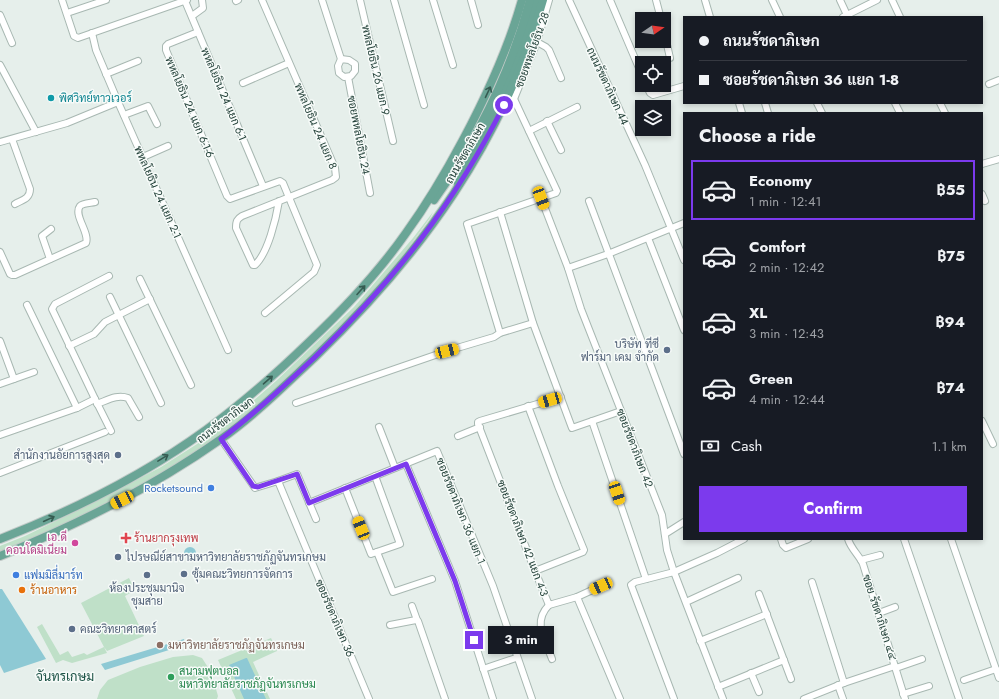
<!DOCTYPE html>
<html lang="en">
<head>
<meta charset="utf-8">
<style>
  body { margin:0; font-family:Jost,Sarabun,sans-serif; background:#20242c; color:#f1f3f6; height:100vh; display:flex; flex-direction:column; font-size:15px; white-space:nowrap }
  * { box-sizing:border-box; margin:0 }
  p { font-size:13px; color:#9ea1a6 }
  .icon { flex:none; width:22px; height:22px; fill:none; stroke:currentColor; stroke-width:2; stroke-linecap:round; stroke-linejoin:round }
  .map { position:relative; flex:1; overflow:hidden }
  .sheet { position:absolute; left:683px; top:112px; width:300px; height:428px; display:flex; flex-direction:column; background:#171b24; border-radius:0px; box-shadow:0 2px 6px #0003 }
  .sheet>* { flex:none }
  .top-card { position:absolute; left:683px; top:16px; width:300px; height:88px; border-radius:0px; box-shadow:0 2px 6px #0003; display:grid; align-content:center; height:88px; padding:0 16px; background:#171b24 }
  .needle { width:26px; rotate:77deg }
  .buttons { position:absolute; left:635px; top:12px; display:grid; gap:8px }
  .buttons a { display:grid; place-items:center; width:36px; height:36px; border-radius:0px; background:#171b24; box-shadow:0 2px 6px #0003; font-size:20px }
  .end { position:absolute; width:18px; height:18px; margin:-9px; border:5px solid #7c3aed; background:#fff; box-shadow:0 0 0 2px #fff }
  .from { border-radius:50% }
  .bubble { position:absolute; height:28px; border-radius:0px; background:#171b24; box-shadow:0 2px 6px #0003; font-size:13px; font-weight:700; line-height:28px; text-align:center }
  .car { position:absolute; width:12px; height:24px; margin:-12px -6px; border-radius:5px; box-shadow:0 0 3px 1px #0007; background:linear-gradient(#f5c518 24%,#345 0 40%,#f5c518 0 76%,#345 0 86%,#f5c518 0) }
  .top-card b { display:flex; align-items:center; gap:14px; height:38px; font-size:15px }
  .top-card b+b { border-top:1px solid #363941 }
  .top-card i { width:10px; height:10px; background:#f1f3f6 }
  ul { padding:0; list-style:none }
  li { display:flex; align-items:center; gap:12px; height:60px; margin:0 8px 6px; padding:0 8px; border:2px solid transparent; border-radius:0px }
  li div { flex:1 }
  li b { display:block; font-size:15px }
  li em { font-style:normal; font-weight:700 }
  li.selected { border-color:#7c3aed }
  li>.icon { width:36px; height:36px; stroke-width:1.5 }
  h2 { padding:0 16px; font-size:18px; line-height:48px }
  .pay { display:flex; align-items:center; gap:10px; height:44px; padding:0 16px; font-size:15px }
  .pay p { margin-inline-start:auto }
  .button { display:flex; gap:8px; margin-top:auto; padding:8px 16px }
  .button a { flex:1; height:46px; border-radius:0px; background:#7c3aed; color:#fff; font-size:16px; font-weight:700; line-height:46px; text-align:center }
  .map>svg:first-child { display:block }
  .green { fill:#bfe0c8 }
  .water { fill:#8ec9d4 }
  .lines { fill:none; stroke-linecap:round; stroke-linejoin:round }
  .minor-casing { stroke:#a8b8b2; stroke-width:8 }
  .major-casing { stroke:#c2cac8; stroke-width:10 }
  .minor { stroke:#fff; stroke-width:6 }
  .major { stroke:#6aa596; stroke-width:8 }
  .oneway { stroke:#365b51 }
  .route { stroke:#7c3aed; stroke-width:5 }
  .culture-dot { fill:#0f9aa8; stroke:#f7fbf9; stroke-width:1.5 }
  .service-dot { fill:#5c6f8a; stroke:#f7fbf9; stroke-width:1.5 }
  .shop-dot { fill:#3f7fe0; stroke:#f7fbf9; stroke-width:1.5 }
  .health-dot { fill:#e0444e; stroke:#f7fbf9; stroke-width:1.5 }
  .hotel-dot { fill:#d1479c; stroke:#f7fbf9; stroke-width:1.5 }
  .food-dot { fill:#e8710a; stroke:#f7fbf9; stroke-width:1.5 }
  .education-dot { fill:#8d6e63; stroke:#f7fbf9; stroke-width:1.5 }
  .leisure-dot { fill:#2e9e5b; stroke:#f7fbf9; stroke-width:1.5 }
  .labels { text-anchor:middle; stroke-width:3; stroke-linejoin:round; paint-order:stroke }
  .street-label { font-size:11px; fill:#24423a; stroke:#f7fbf9 }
  .culture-label { font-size:11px; fill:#0d838f; stroke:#f7fbf9; text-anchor:start }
  .service-label { font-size:11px; fill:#4e5e75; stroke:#f7fbf9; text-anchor:start }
  .shop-label { font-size:11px; fill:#366cbe; stroke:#f7fbf9; text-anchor:end }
  .hotel-label { font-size:11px; fill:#b23c85; stroke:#f7fbf9; text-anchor:end }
  .health-label { font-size:11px; fill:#be3a42; stroke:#f7fbf9; text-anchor:start }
  .food-label { font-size:11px; fill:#c56008; stroke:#f7fbf9; text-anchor:start }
  .education-label { font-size:11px; fill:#785e54; stroke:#f7fbf9; text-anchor:start }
  .leisure-label { font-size:11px; fill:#27864d; stroke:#f7fbf9; text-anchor:start }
  .quarter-label { font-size:13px; fill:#1f5548; stroke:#f7fbf9 }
</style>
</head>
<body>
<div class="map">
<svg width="999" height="699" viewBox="0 0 999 699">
  <rect width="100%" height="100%" fill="#e6efeb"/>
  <g class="green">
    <polygon points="433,212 430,218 398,262 358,309 259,404 226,432 175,465 113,501 62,525 0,552 0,546 25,536 97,501 161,467 208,437 244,409 276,381 354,307 413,238"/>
    <polygon points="129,578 135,590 125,596 144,636 107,651 104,647 107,653 72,663 63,660 56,663 37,627 42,624 60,655 68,651 72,657 84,653 87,655 104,647 81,603"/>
    <polygon points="271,638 277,651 253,662 270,699 236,699 218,660"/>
    <polygon points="193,655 202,658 211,672 218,696 217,699 97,699 100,690 108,680 140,667 173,657"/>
  </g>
  <g class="water">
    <circle cx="190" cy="553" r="6"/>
    <polygon points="0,589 2,589 46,659 4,673 0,665"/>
    <polygon points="184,639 185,645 105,670 101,664"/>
    <polygon points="246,658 247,658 266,699 244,699 229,665"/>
  </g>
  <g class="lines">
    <defs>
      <g id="minor">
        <polyline points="62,0 74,36 78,38 187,0"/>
        <path d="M 262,0 L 335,168 L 336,177 L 332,180 L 242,216 C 237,219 236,221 236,228 L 253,265 L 255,265 C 268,253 276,219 279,201"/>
        <polyline points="322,0 341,59"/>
        <polyline points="360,0 393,141"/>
        <polyline points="394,0 424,105"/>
        <polyline points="433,0 453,65"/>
        <polyline points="471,0 478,25"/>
        <polyline points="569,0 645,165 684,260"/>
        <polyline points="610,0 642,75"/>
        <polyline points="656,0 661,19"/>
        <polyline points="705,0 710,17"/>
        <polyline points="772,0 780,17"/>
        <polyline points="840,0 847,15"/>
        <polyline points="892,0 900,17"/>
        <polyline points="185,1 263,186"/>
        <polyline points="236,1 238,0"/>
        <polyline points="67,13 106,0"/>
        <polyline points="0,15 12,43"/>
        <polyline points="192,16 203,8 202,0"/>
        <polyline points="843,17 877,0"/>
        <polyline points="664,31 670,58"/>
        <polyline points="198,32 168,44 166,46 166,50 227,196 230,199 280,181 283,183 317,265 314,272 265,313"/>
        <polyline points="92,33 96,50 118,102 228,350"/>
        <polyline points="537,42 546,47 549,50 561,78"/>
        <polygon points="341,59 349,60 355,64 355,71 351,76 344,77 339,73 338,66"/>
        <polyline points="0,65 36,132"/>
        <polyline points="106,74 138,61"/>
        <polyline points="348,77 370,193"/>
        <polyline points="243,83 289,63"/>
        <polyline points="989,84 999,80"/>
        <polyline points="646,85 650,93 653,95 684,86"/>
        <polyline points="514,99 537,42 549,0"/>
        <polyline points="739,103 742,113"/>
        <polyline points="765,103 768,113"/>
        <polyline points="817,103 822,113"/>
        <polyline points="895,103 900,113"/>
        <polyline points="940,103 945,113"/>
        <polyline points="124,115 148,106 157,124"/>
        <polyline points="547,121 561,150"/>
        <polyline points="529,131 577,107"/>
        <path d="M 12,139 L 30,189 C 30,199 22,200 15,204"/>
        <polyline points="0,142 67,123 118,102"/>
        <polyline points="143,157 168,146"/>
        <polyline points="982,164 999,159"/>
        <polyline points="982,194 985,201"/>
        <polyline points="541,198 568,268 581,309 662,515 667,550 674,572 723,699"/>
        <polyline points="589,201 684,454"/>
        <polyline points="500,212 533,323 572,428 621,411"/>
        <polyline points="648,238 684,330"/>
        <path d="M 0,252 L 10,274 L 12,275 L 15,275 L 86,243 C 90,233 73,215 80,206 C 83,203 91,203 95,202"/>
        <polyline points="50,259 42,236 51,229"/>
        <polyline points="568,268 608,254 684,223"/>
        <polyline points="140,279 191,385"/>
        <polyline points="110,297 161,403"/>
        <polyline points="27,305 77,408"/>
        <polyline points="500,333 467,224 556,193 557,191 514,99 509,95"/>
        <polyline points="0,341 14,379"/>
        <polyline points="69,346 94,334 105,322 150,299"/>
        <polyline points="0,384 34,372"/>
        <polyline points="561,397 480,421 478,422 478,424 535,571 549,605 577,597 620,699"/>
        <polyline points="95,399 52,309 55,304 109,276"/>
        <polyline points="296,403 447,351 494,337 500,333 533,323"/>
        <path d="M 97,404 C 108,400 117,394 128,398 L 139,417"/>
        <polyline points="528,406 558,486 584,550 583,552 535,571"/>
        <polyline points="592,421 646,579"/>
        <polyline points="982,421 993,444"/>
        <polyline points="379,427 395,468"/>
        <polyline points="0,435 77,408 95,399 111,431"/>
        <polyline points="458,436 480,427"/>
        <polyline points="221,439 255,488 278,481 297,474 316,519"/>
        <polyline points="406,464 455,581 493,699"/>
        <polyline points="0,473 105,432"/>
        <polyline points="278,481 369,699"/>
        <polyline points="345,488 371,554 400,544 375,476"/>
        <polyline points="309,503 437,451 493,586 532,699"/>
        <polyline points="665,534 684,522"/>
        <polyline points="781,539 783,545 786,548 808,539"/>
        <path d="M 848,539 C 851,549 859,555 863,564 L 905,699"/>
        <polyline points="904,539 959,699"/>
        <polyline points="951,539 999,678"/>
        <polyline points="377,552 393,592 432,579"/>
        <polyline points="861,560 880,555"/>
        <polyline points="812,582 844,683"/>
        <polyline points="759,594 791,679"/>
        <polyline points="577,597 601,586"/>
        <polyline points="686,602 738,578"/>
        <path d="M 549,605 C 532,622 545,640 552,659"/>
        <polyline points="412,606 417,620"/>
        <polyline points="879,613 895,607"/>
        <polyline points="390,625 416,620 418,621 445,699"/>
        <polyline points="700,641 767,614"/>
        <polyline points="896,668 922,659"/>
        <polyline points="483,669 516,658"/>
        <polyline points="751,673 759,692"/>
        <polyline points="964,680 996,669"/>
        <polyline points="838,685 843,699"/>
        <polyline points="718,687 784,660"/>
        <polyline points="903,694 929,686"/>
        <polyline points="674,699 631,585 635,582 674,572 717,553 744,539"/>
        <polyline points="804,699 844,683 895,666"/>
      </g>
      <g id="major">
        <polyline points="456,181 503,94 521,47 537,0"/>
        <path d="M 434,200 C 477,140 511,71 530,0"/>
        <path d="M 0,539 C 72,511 144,475 206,430 C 243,403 278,372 310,341 C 345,308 378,273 406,233 C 427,204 446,172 463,140 C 487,95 508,50 522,0"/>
        <path d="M 0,556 C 77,525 153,487 221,439 C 255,415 285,385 315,357 C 420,256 504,141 543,0"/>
      </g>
    </defs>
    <use href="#minor" class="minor-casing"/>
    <use href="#major" class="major-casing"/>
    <use href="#minor" class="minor"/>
    <use href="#major" class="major"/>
  </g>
  <defs><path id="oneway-shaft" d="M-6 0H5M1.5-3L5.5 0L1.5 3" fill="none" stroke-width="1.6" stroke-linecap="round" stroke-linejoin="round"/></defs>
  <g class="oneway">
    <use href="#oneway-shaft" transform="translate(488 92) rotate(-65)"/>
    <use href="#oneway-shaft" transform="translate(361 290) rotate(-48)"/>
    <use href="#oneway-shaft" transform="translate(268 380) rotate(-41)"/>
    <use href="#oneway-shaft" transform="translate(163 458) rotate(-31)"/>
    <use href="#oneway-shaft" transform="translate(49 519) rotate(-25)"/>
  </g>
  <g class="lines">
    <path class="route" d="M 474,640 L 455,581 L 406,464 L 309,503 L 297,474 L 258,487 L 253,486 L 221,439 C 254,414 284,386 314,358 C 394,280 454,205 504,105"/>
  </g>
  <circle class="culture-dot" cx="51" cy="98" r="4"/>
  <g class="service-dot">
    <circle cx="667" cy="350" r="4"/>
    <circle cx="118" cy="455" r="4"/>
    <circle cx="118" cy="557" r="4"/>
    <circle cx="184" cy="574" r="4"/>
    <circle cx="147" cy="575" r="4"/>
    <circle cx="72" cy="629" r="4"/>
  </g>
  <g class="shop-dot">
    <circle cx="211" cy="488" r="4"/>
    <circle cx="16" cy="575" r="4"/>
  </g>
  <path class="health-dot" d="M124 532h4v4h4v4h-4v4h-4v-4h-4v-4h4z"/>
  <circle class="hotel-dot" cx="75" cy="543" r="4"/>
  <circle class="food-dot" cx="22" cy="590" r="4"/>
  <circle class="education-dot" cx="160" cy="645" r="4"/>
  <circle class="leisure-dot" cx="171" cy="677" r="4"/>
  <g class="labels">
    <g class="street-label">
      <text transform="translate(532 50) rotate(-70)" y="4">ซอยพหลโยธิน 28</text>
      <text transform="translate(376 70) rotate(77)" y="4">พหลโยธิน 26 แยก 9</text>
      <text transform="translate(608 86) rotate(65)" y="4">ถนนรัชดาภิเษก 44</text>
      <text transform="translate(224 94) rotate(67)" y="4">พหลโยธิน 24 แยก 6-1</text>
      <text transform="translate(190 107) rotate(67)" y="4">พหลโยธิน 24 แยก 6-1-6</text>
      <text transform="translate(316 126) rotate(67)" y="4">พหลโยธิน 24 แยก 8</text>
      <text transform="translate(359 135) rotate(79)" y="4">ซอยพหลโยธิน 24</text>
      <text transform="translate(465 153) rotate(-60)" y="4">ถนนรัชดาภิเษก</text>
      <text transform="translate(158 192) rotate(66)" y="4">พหลโยธิน 24 แยก 2-1</text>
      <text transform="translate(225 420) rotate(-37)" y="4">ถนนรัชดาภิเษก</text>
      <text transform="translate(635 448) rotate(69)" y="4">ซอยรัชดาภิเษก 42</text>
      <text transform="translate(461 511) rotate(68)" y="4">ซอยรัชดาภิเษก 36 แยก 1</text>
      <text transform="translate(523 538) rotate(69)" y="4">ซอยรัชดาภิเษก 42 แยก 4-3</text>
      <text transform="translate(880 617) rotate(72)" y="4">ซอย รัชดาภิเษก ๔๔</text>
      <text transform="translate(335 618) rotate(67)" y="4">ซอยรัชดาภิเษก 36</text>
    </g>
    <g class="culture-label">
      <text x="59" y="102">พิศวิทย์ทาวเวอร์</text>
    </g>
    <g class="service-label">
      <text x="659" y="348" text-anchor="end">บริษัท ทีซี<tspan x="659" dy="13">ฟาร์มา เคม จำกัด</tspan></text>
      <text x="110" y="459" text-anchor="end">สำนักงานอัยการสูงสุด</text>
      <text x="126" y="561">ไปรษณีย์สาขามหาวิทยาลัยราชภัฏจันทรเกษม</text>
      <text x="192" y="578">ซุ้มคณะวิทยการจัดการ</text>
      <text x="147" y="592" text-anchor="middle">ห้องประชุมมานิจ<tspan x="147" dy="13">ชุมสาย</tspan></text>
      <text x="80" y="633">คณะวิทยาศาสตร์</text>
    </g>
    <g class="shop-label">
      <text x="203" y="492">Rocketsound</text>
      <text x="24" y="579" text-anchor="start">แฟมมิลี่มาร์ท</text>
    </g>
    <g class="hotel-label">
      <text x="67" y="541">เอ.ดี<tspan x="67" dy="13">คอนโดมิเนียม</tspan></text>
    </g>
    <g class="health-label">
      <text x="134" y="542">ร้านยากรุงเทพ</text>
    </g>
    <g class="food-label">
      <text x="30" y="594">ร้านอาหาร</text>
    </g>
    <g class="education-label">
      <text x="168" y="649">มหาวิทยาลัยราชภัฏจันทรเกษม</text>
    </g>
    <g class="leisure-label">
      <text x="179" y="675">สนามฟุตบอล<tspan x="179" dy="13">มหาวิทยาลัยราชภัฏจันทรเกษม</tspan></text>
    </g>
    <g class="quarter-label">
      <text x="65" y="681">จันทรเกษม</text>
    </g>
  </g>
</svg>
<div class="buttons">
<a><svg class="needle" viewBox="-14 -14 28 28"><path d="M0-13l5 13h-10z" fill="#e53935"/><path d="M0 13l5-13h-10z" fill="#9ea1a6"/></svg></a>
<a><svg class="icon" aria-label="locate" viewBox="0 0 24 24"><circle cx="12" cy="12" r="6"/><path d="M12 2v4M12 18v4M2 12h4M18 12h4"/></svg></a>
<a><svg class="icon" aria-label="layers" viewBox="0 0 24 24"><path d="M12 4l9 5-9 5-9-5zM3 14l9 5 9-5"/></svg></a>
</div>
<i class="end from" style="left:504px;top:105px"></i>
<i class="end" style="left:474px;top:640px"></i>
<div class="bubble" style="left:488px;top:626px;width:66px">3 min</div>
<i class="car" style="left:541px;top:198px;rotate:159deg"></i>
<i class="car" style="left:447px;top:351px;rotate:75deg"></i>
<i class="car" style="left:550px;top:400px;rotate:254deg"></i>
<i class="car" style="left:617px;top:493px;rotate:161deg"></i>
<i class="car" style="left:122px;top:500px;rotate:243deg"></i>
<i class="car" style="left:361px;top:528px;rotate:338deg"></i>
<i class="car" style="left:601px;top:586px;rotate:246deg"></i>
<div class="top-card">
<b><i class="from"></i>ถนนรัชดาภิเษก</b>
<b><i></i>ซอยรัชดาภิเษก 36 แยก 1-8</b>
</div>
<section class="sheet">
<h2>Choose a ride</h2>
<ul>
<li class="selected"><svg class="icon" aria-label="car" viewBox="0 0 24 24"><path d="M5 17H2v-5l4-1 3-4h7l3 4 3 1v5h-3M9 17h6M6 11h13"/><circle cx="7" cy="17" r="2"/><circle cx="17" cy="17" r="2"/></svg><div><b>Economy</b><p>1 min · 12:41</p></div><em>฿55</em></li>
<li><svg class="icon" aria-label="car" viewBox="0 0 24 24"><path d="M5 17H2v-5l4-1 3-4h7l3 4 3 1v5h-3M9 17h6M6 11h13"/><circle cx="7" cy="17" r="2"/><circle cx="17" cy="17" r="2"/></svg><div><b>Comfort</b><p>2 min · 12:42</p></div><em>฿75</em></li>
<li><svg class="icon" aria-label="car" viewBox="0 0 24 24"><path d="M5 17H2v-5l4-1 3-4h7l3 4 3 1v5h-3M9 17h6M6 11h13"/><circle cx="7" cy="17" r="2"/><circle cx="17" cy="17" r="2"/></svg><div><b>XL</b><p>3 min · 12:43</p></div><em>฿94</em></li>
<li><svg class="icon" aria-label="car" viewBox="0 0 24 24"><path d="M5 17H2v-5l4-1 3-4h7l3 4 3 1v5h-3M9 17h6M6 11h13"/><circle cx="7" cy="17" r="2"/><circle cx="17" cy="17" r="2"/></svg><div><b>Green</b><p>4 min · 12:44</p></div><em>฿74</em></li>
</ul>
<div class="pay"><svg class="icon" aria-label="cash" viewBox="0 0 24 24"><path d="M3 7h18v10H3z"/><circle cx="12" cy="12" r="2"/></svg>Cash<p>1.1 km</p></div>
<div class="button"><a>Confirm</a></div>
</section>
</div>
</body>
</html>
